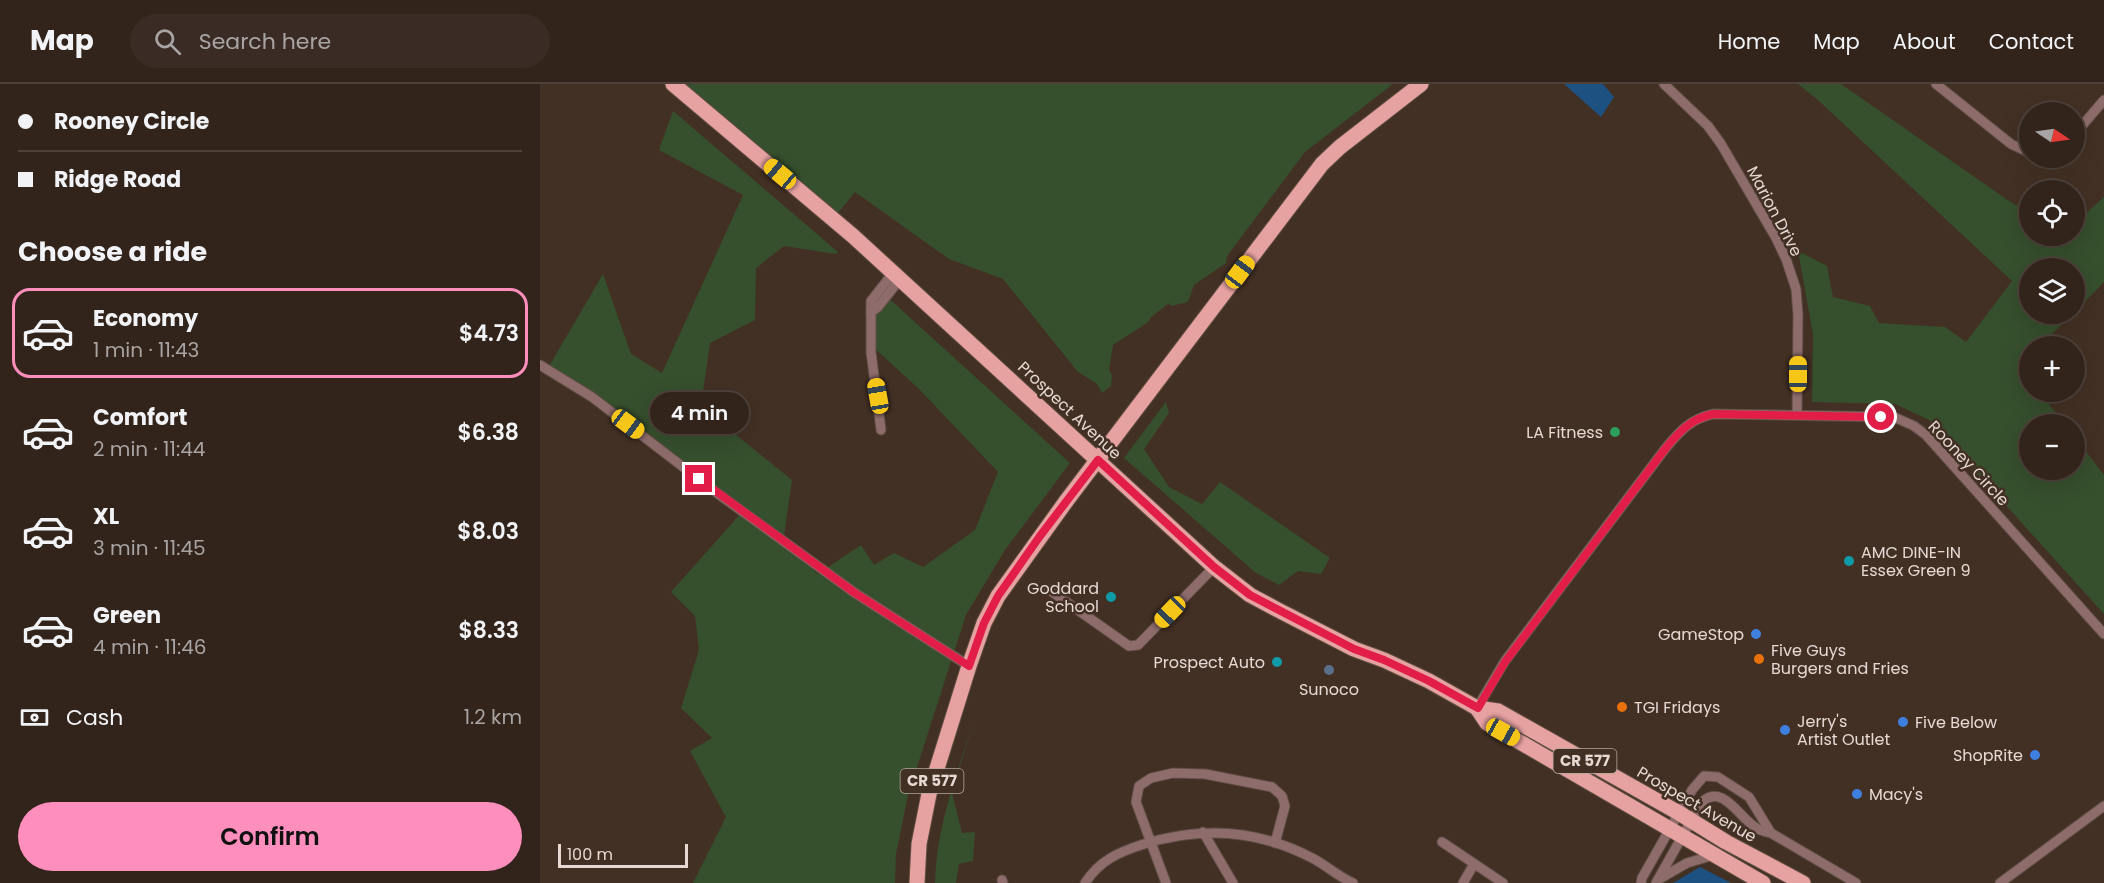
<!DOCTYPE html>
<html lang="en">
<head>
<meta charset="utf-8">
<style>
  body { margin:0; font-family:Poppins,sans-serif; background:#3a2c24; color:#f1f3f6; height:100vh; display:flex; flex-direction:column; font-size:22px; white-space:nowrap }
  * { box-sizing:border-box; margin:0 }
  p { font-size:20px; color:#a8a4a3 }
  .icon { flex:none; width:33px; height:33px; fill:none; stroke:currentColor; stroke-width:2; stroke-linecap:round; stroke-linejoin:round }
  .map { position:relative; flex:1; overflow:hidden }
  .drawer { display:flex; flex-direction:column; background:#32241b; width:540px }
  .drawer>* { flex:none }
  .top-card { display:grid; align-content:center; height:132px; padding:0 18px; background:#32241b }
  .needle { width:39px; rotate:103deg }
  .buttons { position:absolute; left:1479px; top:18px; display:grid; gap:12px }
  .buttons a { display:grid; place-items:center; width:66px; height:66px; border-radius:50%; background:#32241b; box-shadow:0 6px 24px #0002,0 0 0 2px #4d413a; font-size:30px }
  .scale { position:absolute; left:18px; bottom:15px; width:130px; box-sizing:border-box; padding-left:6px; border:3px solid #e5d9d2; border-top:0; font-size:16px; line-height:21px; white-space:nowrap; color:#e5d9d2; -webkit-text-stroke:4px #433024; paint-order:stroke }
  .end { position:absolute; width:27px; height:27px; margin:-14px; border:8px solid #e11d48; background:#fff; box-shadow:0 0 0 3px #fff }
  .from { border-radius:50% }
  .bubble { position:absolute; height:42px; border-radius:21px; background:#32241b; box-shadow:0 6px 24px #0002,0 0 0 2px #4d413a; font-size:20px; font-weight:600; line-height:42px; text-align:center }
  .car { position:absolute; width:18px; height:36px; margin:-18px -9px; border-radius:8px; box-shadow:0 0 4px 2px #0007; background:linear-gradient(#f5c518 24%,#345 0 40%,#f5c518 0 76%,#345 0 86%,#f5c518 0) }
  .top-card b { display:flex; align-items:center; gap:21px; height:57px; font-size:22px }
  .top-card b+b { border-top:2px solid #4d413a }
  .top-card i { width:15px; height:15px; background:#f1f3f6 }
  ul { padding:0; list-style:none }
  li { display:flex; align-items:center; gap:18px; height:90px; margin:0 12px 9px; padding:0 6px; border:3px solid transparent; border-radius:18px }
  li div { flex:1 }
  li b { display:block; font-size:22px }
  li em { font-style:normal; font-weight:600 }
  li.on { border-color:#fe8ebc }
  li>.icon { width:54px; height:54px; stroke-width:1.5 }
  h2 { padding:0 18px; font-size:27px; line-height:72px }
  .pay { display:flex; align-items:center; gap:15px; height:66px; padding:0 18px; font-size:22px }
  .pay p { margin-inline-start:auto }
  .cta { display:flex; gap:12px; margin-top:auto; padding:12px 18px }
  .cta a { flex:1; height:69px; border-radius:36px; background:#fe8ebc; color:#111; font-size:24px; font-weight:600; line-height:69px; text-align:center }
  header { display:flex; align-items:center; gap:36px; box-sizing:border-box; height:84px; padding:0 30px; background:#32241b; border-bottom:2px solid #4d413a }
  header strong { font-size:28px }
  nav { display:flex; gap:33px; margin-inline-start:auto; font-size:21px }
  .search { width:420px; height:54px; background:#3a2c24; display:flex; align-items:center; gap:15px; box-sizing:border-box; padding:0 21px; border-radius:33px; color:#a8a4a3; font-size:22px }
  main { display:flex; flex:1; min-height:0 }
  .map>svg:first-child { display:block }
  .green { fill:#364f2d }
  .water { fill:#1d5182 }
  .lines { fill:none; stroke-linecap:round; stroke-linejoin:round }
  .minor-casing { stroke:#604e43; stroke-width:11 }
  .primary-casing { stroke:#604e43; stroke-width:17 }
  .minor { stroke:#8e6c6c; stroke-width:9 }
  .primary { stroke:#e6a1a1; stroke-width:15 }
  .route { stroke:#e11d48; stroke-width:8 }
  .leisure-dot { fill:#2e9e5b; stroke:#433024; stroke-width:2 }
  .culture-dot { fill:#0f9aa8; stroke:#433024; stroke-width:2 }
  .shop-dot { fill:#3f7fe0; stroke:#433024; stroke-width:2 }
  .food-dot { fill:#e8710a; stroke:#433024; stroke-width:2 }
  .service-dot { fill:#5c6f8a; stroke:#433024; stroke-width:2 }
  .labels { text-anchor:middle; stroke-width:5; stroke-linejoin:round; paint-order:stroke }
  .shield { fill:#433024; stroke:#b4a69e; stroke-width:1.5 }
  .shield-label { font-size:15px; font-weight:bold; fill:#e5d9d2 }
  .street-label { font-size:16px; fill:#e5d9d2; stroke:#433024 }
  .poi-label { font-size:16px; fill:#e5d9d2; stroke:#433024; text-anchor:start }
</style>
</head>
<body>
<header>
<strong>Map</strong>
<div class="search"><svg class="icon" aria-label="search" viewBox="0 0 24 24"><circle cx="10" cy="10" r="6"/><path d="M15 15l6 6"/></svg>Search here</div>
<nav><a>Home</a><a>Map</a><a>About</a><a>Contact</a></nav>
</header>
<main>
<section class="drawer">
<div class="top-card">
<b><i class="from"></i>Rooney Circle</b>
<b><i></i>Ridge Road</b>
</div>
<h2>Choose a ride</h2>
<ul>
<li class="on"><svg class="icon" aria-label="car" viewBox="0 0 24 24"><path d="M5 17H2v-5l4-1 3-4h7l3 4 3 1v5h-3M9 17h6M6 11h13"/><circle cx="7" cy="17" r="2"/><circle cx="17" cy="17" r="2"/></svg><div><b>Economy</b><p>1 min · 11:43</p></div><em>$4.73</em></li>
<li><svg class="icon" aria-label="car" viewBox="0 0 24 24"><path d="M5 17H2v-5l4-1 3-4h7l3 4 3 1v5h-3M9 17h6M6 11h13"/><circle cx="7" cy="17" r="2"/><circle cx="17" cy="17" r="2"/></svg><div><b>Comfort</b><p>2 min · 11:44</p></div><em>$6.38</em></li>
<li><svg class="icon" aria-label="car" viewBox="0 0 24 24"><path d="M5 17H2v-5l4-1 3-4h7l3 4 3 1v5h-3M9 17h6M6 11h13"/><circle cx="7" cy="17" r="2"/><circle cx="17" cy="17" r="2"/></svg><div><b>XL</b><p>3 min · 11:45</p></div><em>$8.03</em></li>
<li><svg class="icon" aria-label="car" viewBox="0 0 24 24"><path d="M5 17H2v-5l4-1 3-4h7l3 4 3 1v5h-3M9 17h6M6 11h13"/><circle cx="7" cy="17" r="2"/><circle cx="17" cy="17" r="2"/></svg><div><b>Green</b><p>4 min · 11:46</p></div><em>$8.33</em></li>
</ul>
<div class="pay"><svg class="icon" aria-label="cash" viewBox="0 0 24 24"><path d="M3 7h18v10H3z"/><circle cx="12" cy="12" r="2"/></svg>Cash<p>1.2 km</p></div>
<div class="cta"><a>Confirm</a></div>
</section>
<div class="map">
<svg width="1564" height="799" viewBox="0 0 1564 799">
  <rect width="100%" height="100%" fill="#433024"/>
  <g class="green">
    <path d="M 141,0 L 853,0 L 765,68 L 687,172 L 686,179 L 654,201 L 648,218 L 631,222 L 629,219 L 610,234 L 610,236 C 599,246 585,252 573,261 L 569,286 L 572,291 L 571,302 L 562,309 L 557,300 L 538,288 L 463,195 L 409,175 L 315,108 L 298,129 Z"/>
    <polygon points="1258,0 1301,0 1472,119 1489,126 1490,152 1516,152 1516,155 1520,152 1534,152 1535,139 1564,113 1564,198 1535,228 1534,184 1490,184 1490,230 1533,230 1499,262 1490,262 1489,272 1480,282 1489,295 1490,308 1499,308 1525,340 1490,340 1490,386 1534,386 1535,353 1564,391 1564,530 1389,336 1355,320 1272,318 1273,250 1258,167 1287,182 1293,213 1330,222 1339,239 1405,243 1426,258 1472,197 1279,17"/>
    <polygon points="133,27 298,168 296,170 244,162 216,184 215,236 170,259 163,307 174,333 252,396 243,459 278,490 321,461 334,481 354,469 383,483 435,446 458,388 379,305 332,262 330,228 343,209 530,379 465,466 426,531 368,711 356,770 355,799 153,799 186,733 150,667 172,654 141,624 159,566 155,532 131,508 202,428 8,284 63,190 91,270 122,289 203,111 119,66"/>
    <polygon points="626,318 629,329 604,365 629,403 662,420 680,398 790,474 781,490 758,487 739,501 716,489 584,374"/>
    <path d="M 434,636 L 412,709 L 422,749 L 435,748 L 433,777 L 419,780 L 416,799 L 395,799 C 396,743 417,690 434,636 Z"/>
  </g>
  <g class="water">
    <polygon points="1024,0 1063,0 1074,13 1061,33"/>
    <polygon points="1160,783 1191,799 1133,799"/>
  </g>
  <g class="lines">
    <defs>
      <g id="minor">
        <polyline points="1124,0 1168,42 1181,60 1236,154 1246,175 1256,205 1258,231 1257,330"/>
        <polyline points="1396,0 1471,60 1490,69"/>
        <polyline points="1534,51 1564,16"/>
        <polyline points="353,189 331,217 331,228 338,223 360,195"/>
        <polyline points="331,228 331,268 341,346"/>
        <polyline points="0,281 52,313 177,409 315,509 429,582"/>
        <polyline points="508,505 589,562 598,561 674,483"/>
        <path d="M 937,624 L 965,577 L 1125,365 C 1139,348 1150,335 1173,330 L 1354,333 L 1374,342 L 1386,351 L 1564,550"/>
        <polyline points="663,748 693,799"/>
        <polyline points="902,758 963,799"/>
        <polyline points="1121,794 1147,779 1174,771"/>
        <polyline points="462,796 463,799"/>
        <path d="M 545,799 C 560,776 579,768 604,760 C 662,742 720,746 774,775 C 787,782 799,793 813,799"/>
        <polyline points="626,799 596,718 599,702 611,694 633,689 665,690 732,703 742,712 745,722 735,759"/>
        <polyline points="923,799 934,780"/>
        <polyline points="1101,799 1102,794 1152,706 1164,692 1178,693 1209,713 1231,749"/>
        <path d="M 1116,799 L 1161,719 C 1183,697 1200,736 1218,745 C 1221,747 1227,748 1231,749 L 1316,799"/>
        <polyline points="1460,799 1564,722"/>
      </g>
      <g id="primary">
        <polyline points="133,0 313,152 674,483 710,511 738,526 814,565 844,576 889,597 937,624 958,627 1139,729 1186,758 1263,799"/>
        <polyline points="937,624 947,639 1223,799"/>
        <polyline points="377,799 379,760 389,710 429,582 444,539 458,512 527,416 782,80 800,63 881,0"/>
      </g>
    </defs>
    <use href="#minor" class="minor-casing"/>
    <use href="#primary" class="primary-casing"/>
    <use href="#minor" class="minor"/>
    <use href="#primary" class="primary"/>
  </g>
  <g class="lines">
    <path class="route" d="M 159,395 L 315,509 L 429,582 L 444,539 L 458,512 L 500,452 L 558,376 L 674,483 L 710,511 L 814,565 L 844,576 L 889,597 L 938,624 L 965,578 L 1125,365 C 1139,348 1150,335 1173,330 L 1341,333"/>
  </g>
  <circle class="leisure-dot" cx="1075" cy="348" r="6"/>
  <g class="culture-dot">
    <circle cx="1309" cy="477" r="6"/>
    <circle cx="571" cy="513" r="6"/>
    <circle cx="737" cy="578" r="6"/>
  </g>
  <g class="shop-dot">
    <circle cx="1216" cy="550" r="6"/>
    <circle cx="1363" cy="638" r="6"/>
    <circle cx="1245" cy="646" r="6"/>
    <circle cx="1495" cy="671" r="6"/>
    <circle cx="1317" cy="710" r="6"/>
  </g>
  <g class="food-dot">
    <circle cx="1219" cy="575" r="6"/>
    <circle cx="1082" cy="623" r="6"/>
  </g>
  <circle class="service-dot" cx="789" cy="586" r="6"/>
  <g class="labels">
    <g class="shield">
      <rect x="1013.5" y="665" width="63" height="24" rx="4.5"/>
      <rect x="360.5" y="685" width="63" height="24" rx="4.5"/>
    </g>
    <g class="shield-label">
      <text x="1045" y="682">CR 577</text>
      <text x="392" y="702">CR 577</text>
    </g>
    <g class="street-label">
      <text transform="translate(1235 127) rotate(62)" y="6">Marion Drive</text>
      <text transform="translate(530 326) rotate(43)" y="6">Prospect Avenue</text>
      <text transform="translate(1429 379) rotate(47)" y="6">Rooney Circle</text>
      <text transform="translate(1157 720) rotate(30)" y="6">Prospect Avenue</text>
    </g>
    <g class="poi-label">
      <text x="1063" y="354" text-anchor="end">LA Fitness</text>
      <text x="1321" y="474">AMC DINE-IN<tspan x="1321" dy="18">Essex Green 9</tspan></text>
      <text x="559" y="510" text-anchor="end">Goddard<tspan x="559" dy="18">School</tspan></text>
      <text x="1204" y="556" text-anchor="end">GameStop</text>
      <text x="1231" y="572">Five Guys<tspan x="1231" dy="18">Burgers and Fries</tspan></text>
      <text x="725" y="584" text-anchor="end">Prospect Auto</text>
      <text x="789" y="611" text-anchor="middle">Sunoco</text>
      <text x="1094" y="629">TGI Fridays</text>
      <text x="1257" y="643">Jerry's<tspan x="1257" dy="18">Artist Outlet</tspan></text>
      <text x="1375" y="644">Five Below</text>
      <text x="1483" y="677" text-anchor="end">ShopRite</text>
      <text x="1329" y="716">Macy's</text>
    </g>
  </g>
</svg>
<div class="buttons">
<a><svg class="needle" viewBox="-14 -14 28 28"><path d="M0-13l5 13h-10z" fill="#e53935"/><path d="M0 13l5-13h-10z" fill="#a8a4a3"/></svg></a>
<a><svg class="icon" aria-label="locate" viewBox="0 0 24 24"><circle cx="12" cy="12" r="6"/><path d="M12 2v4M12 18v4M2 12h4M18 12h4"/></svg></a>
<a><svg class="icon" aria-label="layers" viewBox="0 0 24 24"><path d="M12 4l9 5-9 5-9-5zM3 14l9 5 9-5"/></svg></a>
<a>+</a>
<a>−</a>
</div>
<div class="scale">100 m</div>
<i class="end from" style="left:1341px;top:333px"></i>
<i class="end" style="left:159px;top:395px"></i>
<div class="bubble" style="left:110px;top:308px;width:99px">4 min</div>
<i class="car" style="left:240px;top:90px;rotate:310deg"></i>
<i class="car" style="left:700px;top:188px;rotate:37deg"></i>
<i class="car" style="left:1258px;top:290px;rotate:0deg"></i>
<i class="car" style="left:338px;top:312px;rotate:350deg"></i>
<i class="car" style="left:88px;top:340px;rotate:127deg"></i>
<i class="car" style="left:630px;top:528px;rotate:224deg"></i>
<i class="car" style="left:963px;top:648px;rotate:119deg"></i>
</div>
</main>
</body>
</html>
